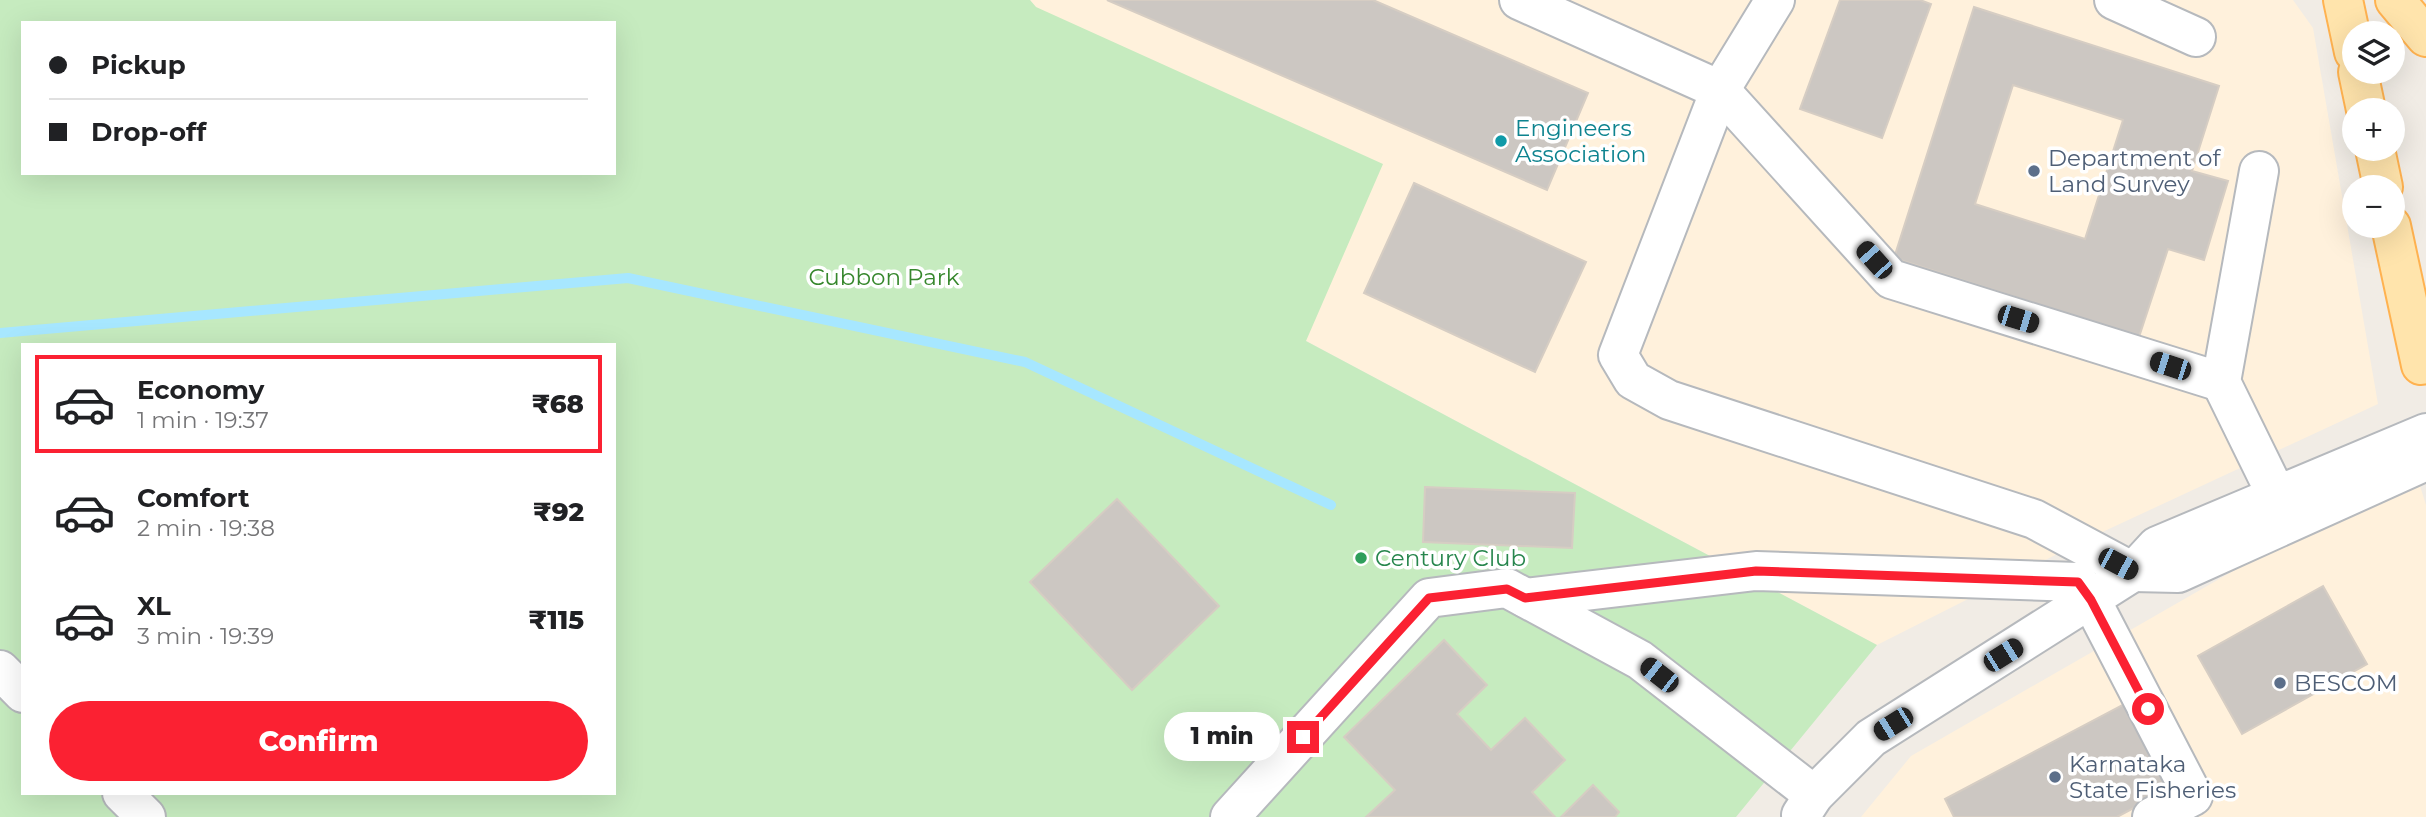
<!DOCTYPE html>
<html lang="en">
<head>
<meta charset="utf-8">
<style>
  body { margin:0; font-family:Montserrat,sans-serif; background:#f2f2f2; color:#202124; height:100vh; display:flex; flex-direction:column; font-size:26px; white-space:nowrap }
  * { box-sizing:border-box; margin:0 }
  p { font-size:23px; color:#757577 }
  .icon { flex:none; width:38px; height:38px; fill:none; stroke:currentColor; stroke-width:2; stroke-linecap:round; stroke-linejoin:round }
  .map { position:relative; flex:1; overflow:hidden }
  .panel { position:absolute; left:21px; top:343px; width:595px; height:452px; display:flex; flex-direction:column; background:#fff; border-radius:0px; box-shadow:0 7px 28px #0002 }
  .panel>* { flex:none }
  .top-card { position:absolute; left:21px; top:21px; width:595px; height:154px; border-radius:0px; box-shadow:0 7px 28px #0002; display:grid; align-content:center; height:154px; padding:0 28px; background:#fff }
  .fabs { position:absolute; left:2342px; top:21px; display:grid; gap:14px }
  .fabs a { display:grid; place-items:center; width:63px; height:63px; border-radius:50%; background:#fff; box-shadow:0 7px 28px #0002; font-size:35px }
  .end { position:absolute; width:32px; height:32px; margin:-16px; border:9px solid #fb2132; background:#fff; box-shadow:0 0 0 4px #fff }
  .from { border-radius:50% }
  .bubble { position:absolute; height:49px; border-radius:24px; background:#fff; box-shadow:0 7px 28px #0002; font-size:23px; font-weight:800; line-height:49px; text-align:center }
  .car { position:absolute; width:21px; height:42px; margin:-21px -10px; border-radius:9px; box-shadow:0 0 5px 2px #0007; background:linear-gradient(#222 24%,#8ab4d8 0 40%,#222 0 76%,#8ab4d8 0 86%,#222 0) }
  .top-card b { display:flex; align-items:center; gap:24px; height:66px; font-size:26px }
  .top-card b+b { border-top:2px solid #e0e0e0 }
  .top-card i { width:18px; height:18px; background:#202124 }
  ul { padding:12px 0 0; list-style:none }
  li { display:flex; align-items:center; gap:21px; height:98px; margin:0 14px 10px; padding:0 14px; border:4px solid transparent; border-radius:0px }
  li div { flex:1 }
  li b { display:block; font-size:26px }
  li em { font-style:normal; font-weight:800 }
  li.active { border-color:#fb2132 }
  li>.icon { width:63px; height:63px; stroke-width:1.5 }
  .action { display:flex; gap:14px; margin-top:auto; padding:14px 28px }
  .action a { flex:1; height:80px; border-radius:42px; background:#fb2132; color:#fff; font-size:28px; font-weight:800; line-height:80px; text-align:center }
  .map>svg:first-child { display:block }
  .commercial { fill:#fff1dc }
  .green { fill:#c6ebbf; fill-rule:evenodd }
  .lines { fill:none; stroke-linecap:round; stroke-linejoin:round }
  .stream { stroke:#a7e7ff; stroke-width:10 }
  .building { fill:#ccc7c2; stroke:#d6cdc3; stroke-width:2; fill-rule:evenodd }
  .minor-casing { stroke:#b6b9bd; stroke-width:42 }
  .major-casing { stroke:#ffb250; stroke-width:42 }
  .minor { stroke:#fff; stroke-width:38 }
  .major { stroke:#ffe4ac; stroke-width:38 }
  .route { stroke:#fb2132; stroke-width:9 }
  .culture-dot { fill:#0f9aa8; stroke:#fff; stroke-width:2.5 }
  .service-dot { fill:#5c6f8a; stroke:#fff; stroke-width:2.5 }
  .leisure-dot { fill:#2e9e5b; stroke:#fff; stroke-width:2.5 }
  .labels { text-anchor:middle; stroke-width:7; stroke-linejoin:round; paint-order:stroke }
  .culture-label { font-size:23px; fill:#0d838f; stroke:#fff; text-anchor:start }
  .service-label { font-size:23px; fill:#4e5e75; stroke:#fff; text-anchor:start }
  .park-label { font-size:23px; fill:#36872c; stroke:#fff }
  .leisure-label { font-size:23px; fill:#27864d; stroke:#fff; text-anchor:start }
</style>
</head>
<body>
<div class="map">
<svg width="2426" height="817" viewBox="0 0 2426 817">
  <rect width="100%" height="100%" fill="#f1ece5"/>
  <g class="commercial">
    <polygon points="1030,0 2293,0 2313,28 2378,404 2083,541 1877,645 1306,341"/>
    <polygon points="2414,467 2426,505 2426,817 1861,817 1911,756"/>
  </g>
  <path class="green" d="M 0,0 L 1030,0 L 1036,7 L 1383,164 L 1306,341 L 1877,645 L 1736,817 L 0,817 ZM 23,23 L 614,23 L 614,173 L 23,173 ZM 23,345 L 614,345 L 614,793 L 23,793 Z"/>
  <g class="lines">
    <polyline class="stream" points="0,333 628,278 1025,362 1331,505"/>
  </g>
  <g class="building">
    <polygon points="1107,0 1373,0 1588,93 1547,190"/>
    <polygon points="1840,0 1920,0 1931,4 1882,138 1800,109"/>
    <path d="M 1974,7 L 2219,86 L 2192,171 L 2228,181 L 2204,260 L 2168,249 L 2139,337 L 1894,258 ZM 2013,85 L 2123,120 L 2085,239 L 1975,204 Z"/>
    <polygon points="1414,183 1586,262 1535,372 1364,293"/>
    <polygon points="1425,487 1575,493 1572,548 1423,542"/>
    <polygon points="1117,499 1219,606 1132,690 1030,582"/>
    <polygon points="2323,586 2367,664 2242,734 2198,656"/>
    <polygon points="1444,640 1487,685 1457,714 1491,750 1525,718 1565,760 1532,792 1555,817 1366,817 1395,790 1344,737"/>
    <polygon points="2130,701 2175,786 2117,817 1954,817 1945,799"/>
    <polygon points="1593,785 1619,812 1615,817 1561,817"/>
  </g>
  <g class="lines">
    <defs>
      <g id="minor">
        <polyline points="1519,0 1720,90 1891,279 2221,382"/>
        <polyline points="1775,0 1720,90 1618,355 1633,380 1669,400 2034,519 2133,572 2178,573 2426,461"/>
        <polyline points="2114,0 2196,37"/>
        <polyline points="2259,171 2221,382 2276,494"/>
        <polyline points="1526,598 1756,571 2078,582 2091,600 2193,796 2152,817"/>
        <polyline points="0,670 23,693"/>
        <polyline points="122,793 146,817"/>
        <polyline points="1801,815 1814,795 1871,738 2133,572 2157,546 2426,433"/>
        <polyline points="1230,817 1429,598 1507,588 1640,660 1814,795"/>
      </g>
      <g id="major">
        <polyline points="2343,0 2354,52"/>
        <polyline points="2395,0 2426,37"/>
        <polyline points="2358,72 2366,110"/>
        <polyline points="2375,149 2383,187"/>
        <polyline points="2391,226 2421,365"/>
      </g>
    </defs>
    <use href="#minor" class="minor-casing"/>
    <use href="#major" class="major-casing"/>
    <use href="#minor" class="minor"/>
    <use href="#major" class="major"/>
  </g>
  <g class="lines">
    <polyline class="route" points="1303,737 1429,598 1507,589 1525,598 1756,571 2078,582 2091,600 2148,709"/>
  </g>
  <circle class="culture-dot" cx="1501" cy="141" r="7"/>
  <g class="service-dot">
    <circle cx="2034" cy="171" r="7"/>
    <circle cx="2280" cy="683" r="7"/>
    <circle cx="2055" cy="777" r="7"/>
  </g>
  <circle class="leisure-dot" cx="1361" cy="558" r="7"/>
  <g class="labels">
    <g class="culture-label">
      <text x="1515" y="136">Engineers<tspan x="1515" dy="26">Association</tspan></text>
    </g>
    <g class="service-label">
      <text x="2048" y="166">Department of<tspan x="2048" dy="26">Land Survey</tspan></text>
      <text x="2294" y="691">BESCOM</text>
      <text x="2069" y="772">Karnataka<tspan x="2069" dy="26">State Fisheries</tspan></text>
    </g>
    <g class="park-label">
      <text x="884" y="285">Cubbon Park</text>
    </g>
    <g class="leisure-label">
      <text x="1375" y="566">Century Club</text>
    </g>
  </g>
</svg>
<div class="fabs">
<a><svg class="icon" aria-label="layers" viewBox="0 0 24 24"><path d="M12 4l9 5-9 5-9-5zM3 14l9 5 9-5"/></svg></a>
<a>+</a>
<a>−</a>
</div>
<i class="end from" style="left:2148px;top:709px"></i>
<i class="end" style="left:1303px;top:737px"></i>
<div class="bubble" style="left:1164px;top:712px;width:116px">1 min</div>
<i class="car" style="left:1874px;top:260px;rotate:318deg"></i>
<i class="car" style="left:2018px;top:319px;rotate:107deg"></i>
<i class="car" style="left:2170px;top:366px;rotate:288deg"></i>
<i class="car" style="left:2118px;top:564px;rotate:118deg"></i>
<i class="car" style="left:2003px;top:655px;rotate:58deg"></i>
<i class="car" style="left:1659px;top:675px;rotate:308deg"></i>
<i class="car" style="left:1893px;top:724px;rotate:238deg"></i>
<div class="top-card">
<b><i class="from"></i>Pickup</b>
<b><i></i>Drop-off</b>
</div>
<section class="panel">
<ul>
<li class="active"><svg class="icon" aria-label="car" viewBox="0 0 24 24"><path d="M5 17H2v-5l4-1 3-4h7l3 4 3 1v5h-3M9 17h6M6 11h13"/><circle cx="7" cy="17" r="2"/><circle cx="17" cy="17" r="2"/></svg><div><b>Economy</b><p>1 min · 19:37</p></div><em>₹68</em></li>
<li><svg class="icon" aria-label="car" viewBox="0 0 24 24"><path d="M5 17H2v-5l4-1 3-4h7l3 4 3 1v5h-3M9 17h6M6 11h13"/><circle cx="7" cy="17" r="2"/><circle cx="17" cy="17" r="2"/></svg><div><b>Comfort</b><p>2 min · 19:38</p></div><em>₹92</em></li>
<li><svg class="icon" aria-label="car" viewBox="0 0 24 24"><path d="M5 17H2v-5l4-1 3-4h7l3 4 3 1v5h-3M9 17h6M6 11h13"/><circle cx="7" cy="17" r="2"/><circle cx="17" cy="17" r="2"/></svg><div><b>XL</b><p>3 min · 19:39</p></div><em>₹115</em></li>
</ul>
<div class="action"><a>Confirm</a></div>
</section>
</div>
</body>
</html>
